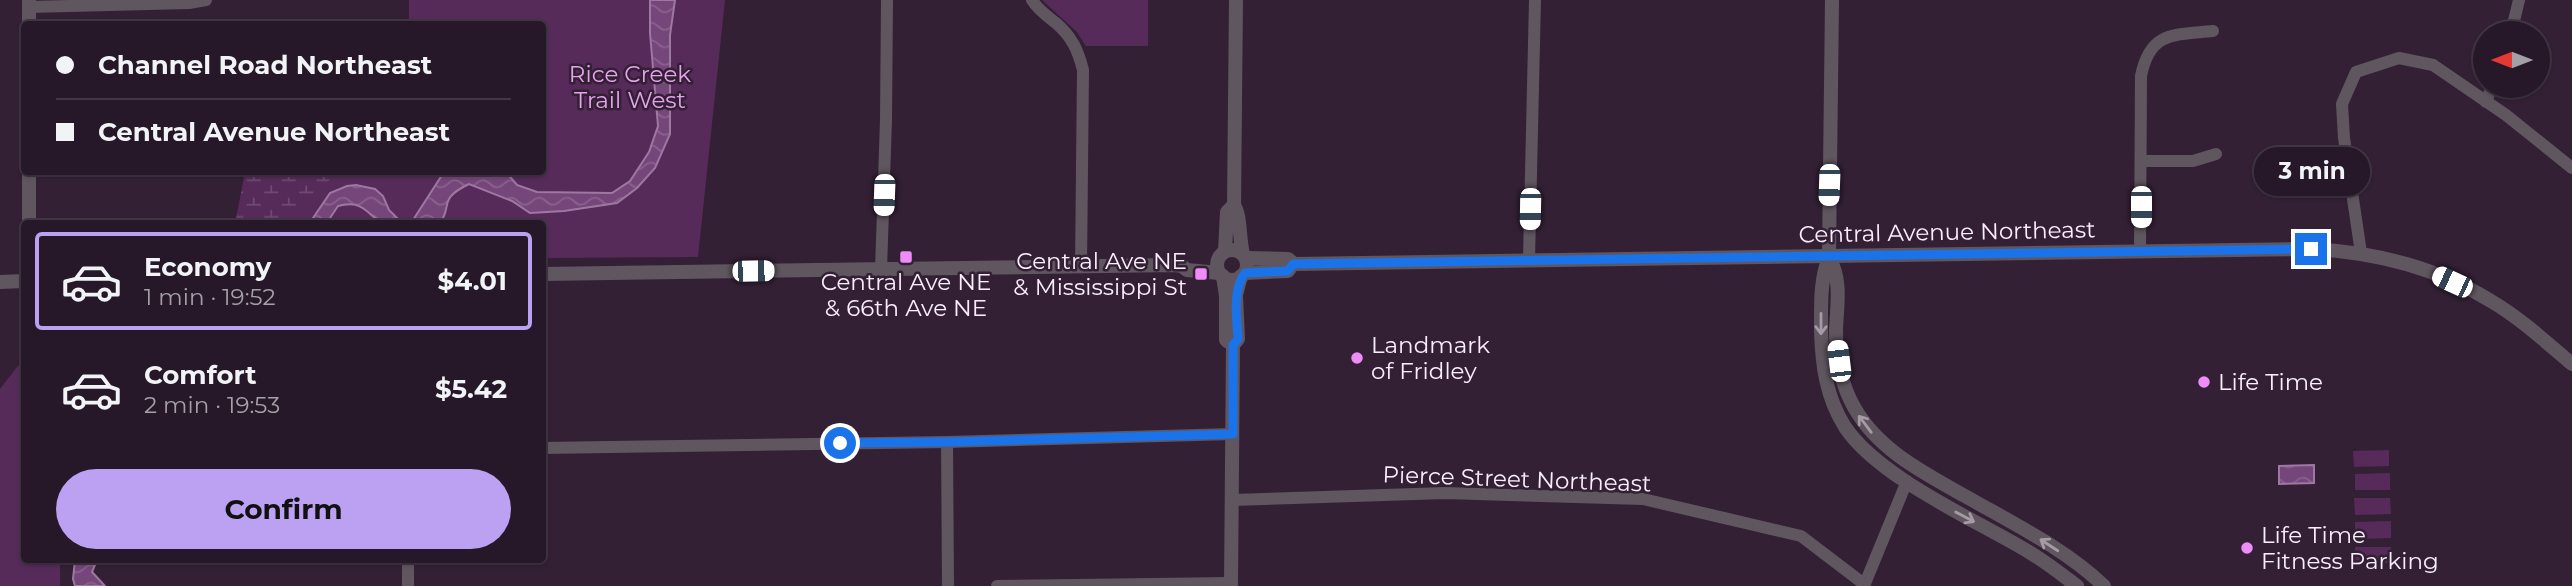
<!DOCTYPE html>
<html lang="en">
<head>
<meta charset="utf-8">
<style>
  body { margin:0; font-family:Montserrat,sans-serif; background:#2e2130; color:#f1f3f6; height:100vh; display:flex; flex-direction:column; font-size:26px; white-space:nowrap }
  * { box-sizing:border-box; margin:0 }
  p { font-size:23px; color:#a4a0a8 }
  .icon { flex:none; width:38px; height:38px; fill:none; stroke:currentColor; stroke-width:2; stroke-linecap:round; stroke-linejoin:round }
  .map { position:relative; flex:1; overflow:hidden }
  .drawer { position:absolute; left:21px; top:220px; width:525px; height:343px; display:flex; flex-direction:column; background:#261828; border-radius:7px; box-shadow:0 2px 5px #0004,0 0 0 2px #423745 }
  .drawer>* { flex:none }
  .banner { position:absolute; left:21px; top:21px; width:525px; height:154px; border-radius:7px; box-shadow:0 2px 5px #0004,0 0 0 2px #423745; display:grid; align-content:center; height:154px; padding:0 35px; background:#261828 }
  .needle { width:46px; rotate:270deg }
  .controls { position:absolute; left:2473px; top:21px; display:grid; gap:14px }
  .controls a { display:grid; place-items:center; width:77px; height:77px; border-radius:50%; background:#261828; box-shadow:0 2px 5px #0004,0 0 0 2px #423745; font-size:35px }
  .end { position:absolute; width:32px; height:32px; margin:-16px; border:9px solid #1a73e8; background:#fff; box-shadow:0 0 0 4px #fff }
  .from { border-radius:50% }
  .bubble { position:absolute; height:49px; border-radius:24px; background:#261828; box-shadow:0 2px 5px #0004,0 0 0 2px #423745; font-size:23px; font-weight:700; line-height:49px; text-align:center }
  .car { position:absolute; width:21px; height:42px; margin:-21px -10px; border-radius:9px; box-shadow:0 0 5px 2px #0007; background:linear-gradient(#fff 24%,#345 0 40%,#fff 0 76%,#345 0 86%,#fff 0) }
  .banner b { display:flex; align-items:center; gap:24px; height:66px; font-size:26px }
  .banner b+b { border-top:2px solid #423745 }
  .banner i { width:18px; height:18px; background:#f1f3f6 }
  ul { padding:12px 0 0; list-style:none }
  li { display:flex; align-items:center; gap:21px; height:98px; margin:0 14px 10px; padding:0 21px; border:4px solid transparent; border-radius:7px }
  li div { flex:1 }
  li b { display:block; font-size:26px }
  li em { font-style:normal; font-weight:700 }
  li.active { border-color:#bca0f2 }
  li>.icon { width:63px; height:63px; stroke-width:1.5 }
  .button { display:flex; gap:14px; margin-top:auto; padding:14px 35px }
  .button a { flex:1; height:80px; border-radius:42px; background:#bca0f2; color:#111; font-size:28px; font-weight:700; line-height:80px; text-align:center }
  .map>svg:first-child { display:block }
  .green { fill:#562b5a }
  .wetland { fill:url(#wetland-marsh) }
  .water { fill:url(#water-waves); stroke:#9d78a1; stroke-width:2 }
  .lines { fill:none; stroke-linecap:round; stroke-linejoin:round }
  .minor { stroke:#605660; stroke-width:12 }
  .tertiary { stroke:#605660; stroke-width:14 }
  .oneway { stroke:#a69aa6 }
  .route { stroke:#1a73e8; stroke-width:9 }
  .poi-dot { fill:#ee8cf8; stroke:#332035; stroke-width:2.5 }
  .labels { text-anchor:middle; stroke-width:5; stroke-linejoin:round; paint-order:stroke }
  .park-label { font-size:23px; fill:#e7a2ee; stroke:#332035 }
  .street-label { font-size:23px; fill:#fbeefc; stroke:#332035 }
  .poi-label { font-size:23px; fill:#fbeefc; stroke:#332035; text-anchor:start }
</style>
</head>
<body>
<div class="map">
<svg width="2572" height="586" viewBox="0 0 2572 586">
  <defs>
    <pattern id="wetland-marsh" width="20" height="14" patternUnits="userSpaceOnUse" patternTransform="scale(1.75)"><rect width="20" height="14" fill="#562b5a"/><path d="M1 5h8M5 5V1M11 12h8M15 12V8" fill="none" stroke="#6f4a73"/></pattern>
    <pattern id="water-waves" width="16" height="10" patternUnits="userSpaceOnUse" patternTransform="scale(1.75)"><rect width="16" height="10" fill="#75467a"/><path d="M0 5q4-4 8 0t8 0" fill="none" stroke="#8a618e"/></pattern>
  </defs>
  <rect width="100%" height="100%" fill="#332035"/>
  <g class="green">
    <polygon points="409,0 725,0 698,257 543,258 542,224 249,224 292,172 542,172 542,24 409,24"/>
    <polygon points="1042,0 1148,0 1148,46 1086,46 1077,32"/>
    <polygon points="24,358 24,560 60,560 60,586 0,586 0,389"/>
    <polygon points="2389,450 2389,466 2354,467 2353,451"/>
    <polygon points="2390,473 2390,490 2355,490 2355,474"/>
    <polygon points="2354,498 2390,498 2391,514 2355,515"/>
    <polygon points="2391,521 2391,538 2355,539 2355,522"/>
    <rect x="2355" y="547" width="36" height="16"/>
  </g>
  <polygon class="wetland" points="245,172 339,172 302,203 284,224 235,224"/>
  <g class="water">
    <path d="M 650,0 L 675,0 L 670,35 L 670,134 L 655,168 L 637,188 L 617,203 L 564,211 L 530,213 L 512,201 L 469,184 C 436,200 454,206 439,224 C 422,224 404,226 388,224 C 368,221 368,198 338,206 L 326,224 L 309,224 L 330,193 L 347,186 L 356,185 L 375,189 L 383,196 L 389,210 L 400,221 L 413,220 L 444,172 L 506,172 L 517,185 L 537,192 L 612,193 L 630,181 L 649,152 L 658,126 L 650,33 Z"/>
    <polygon points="2314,465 2314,483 2279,484 2279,466"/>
    <polygon points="75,560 97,560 92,572 105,586 75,586 73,579"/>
  </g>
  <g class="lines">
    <g class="minor">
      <path d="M 1032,0 C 1038,10 1047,16 1056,23 C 1072,37 1078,50 1083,70 L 1081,267"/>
      <polyline points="29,7 189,3 206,0"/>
      <polyline points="2511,33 2519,0"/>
      <polyline points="2486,102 2492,86"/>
      <polyline points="2141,161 2193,161 2216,154"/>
      <path d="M 2140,252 L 2141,76 C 2150,31 2174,35 2213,31"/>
      <polyline points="2361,253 2344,138 2342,104 2356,72 2399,58 2433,65 2506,115 2572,168"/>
      <polyline points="1529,260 1535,0"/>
      <polyline points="881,270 886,120 887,0"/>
      <polyline points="947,442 948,586"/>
      <polyline points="542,448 947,442 1233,434"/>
      <polyline points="1232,500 1445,493 1643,499 1801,536 1864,584"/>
      <polyline points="408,560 408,586"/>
      <polyline points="997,586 1231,583"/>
      <polyline points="1864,586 1907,481"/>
    </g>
    <g class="tertiary">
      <path d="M 1236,0 L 1234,205 C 1241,216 1239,239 1243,254"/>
      <path d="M 1832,0 L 1829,257 C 1820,280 1821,305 1821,330 C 1822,365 1826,397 1845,427 C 1879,478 1976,520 2029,552 C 2046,562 2061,574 2077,586"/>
      <polyline points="29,24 29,0"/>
      <polyline points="29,224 29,172"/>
      <circle cx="1232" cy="265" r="15"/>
      <polyline points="1225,251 1227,212 1234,205"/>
      <path d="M 1829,257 C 1842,281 1837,303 1836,330 C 1836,356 1841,384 1854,407 C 1878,450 1924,473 1965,496 C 2012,523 2064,548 2104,586"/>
      <path d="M 1246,258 L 1288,259 L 1294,264 L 2311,249 C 2374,252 2436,267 2491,301 C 2520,318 2546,342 2572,364"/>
      <polyline points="1245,273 1288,271 1293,264"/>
      <polyline points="542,274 1175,265 1182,266 1187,270 1219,273"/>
      <polyline points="1223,276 1226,296 1226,340 1233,345"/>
      <polyline points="0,282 24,281"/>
      <polyline points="1231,586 1233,345 1238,339 1236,295 1241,276"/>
    </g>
  </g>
  <defs><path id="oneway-shaft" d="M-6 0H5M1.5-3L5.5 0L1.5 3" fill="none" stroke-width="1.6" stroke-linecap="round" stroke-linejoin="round" transform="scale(1.75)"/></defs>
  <g class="oneway">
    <use href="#oneway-shaft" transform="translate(1821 324) rotate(90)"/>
    <use href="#oneway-shaft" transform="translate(1865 424) rotate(-127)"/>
    <use href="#oneway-shaft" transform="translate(1965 517) rotate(28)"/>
    <use href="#oneway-shaft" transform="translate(2049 545) rotate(-147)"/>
  </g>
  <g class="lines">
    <path class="route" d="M 840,443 L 947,442 L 1233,434 L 1233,345 L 1238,339 C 1237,318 1232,290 1245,273 L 1288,271 L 1293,264 L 2311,249"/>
  </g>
  <g class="poi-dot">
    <rect x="899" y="250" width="14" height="14" rx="3.5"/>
    <rect x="1194" y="267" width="14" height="14" rx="3.5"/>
    <circle cx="1357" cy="358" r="7"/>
    <circle cx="2204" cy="382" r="7"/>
    <circle cx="2247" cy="548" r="7"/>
  </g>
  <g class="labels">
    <g class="park-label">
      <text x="630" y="82">Rice Creek<tspan x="630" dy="26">Trail West</tspan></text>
    </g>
    <g class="street-label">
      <text transform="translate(1947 232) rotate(-1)" y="8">Central Avenue Northeast</text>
      <text transform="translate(1517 479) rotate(2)" y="8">Pierce Street Northeast</text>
    </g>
    <g class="poi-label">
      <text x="1187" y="269" text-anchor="end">Central Ave NE<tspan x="1187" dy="26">&amp; Mississippi St</tspan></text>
      <text x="906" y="290" text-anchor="middle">Central Ave NE<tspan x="906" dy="26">&amp; 66th Ave NE</tspan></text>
      <text x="1371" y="353">Landmark<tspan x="1371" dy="26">of Fridley</tspan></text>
      <text x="2218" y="390">Life Time</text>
      <text x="2261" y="543">Life Time<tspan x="2261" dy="26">Fitness Parking</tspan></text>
    </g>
  </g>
</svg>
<div class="controls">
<a><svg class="needle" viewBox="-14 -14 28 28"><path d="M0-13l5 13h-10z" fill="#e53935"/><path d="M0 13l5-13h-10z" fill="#a4a0a8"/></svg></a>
</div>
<i class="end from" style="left:840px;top:443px"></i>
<i class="end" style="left:2311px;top:249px"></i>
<div class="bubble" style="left:2254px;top:147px;width:116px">3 min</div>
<i class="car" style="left:1829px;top:185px;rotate:182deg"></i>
<i class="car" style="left:884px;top:195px;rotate:182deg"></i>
<i class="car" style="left:2141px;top:207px;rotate:180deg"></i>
<i class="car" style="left:1530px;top:209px;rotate:181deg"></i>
<i class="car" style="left:753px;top:271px;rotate:89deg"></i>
<i class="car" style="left:2452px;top:282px;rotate:295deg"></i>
<i class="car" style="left:1839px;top:361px;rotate:353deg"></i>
<div class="banner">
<b><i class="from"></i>Channel Road Northeast</b>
<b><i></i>Central Avenue Northeast</b>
</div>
<section class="drawer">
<ul>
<li class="active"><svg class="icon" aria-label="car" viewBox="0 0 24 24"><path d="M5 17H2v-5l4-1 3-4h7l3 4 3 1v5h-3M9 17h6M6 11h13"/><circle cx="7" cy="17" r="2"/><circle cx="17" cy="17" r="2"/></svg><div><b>Economy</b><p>1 min · 19:52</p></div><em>$4.01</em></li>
<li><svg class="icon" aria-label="car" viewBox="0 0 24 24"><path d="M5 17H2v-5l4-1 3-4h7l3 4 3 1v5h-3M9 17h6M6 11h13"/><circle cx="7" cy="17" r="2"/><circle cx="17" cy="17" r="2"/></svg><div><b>Comfort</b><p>2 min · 19:53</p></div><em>$5.42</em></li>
</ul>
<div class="button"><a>Confirm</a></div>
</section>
</div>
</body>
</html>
